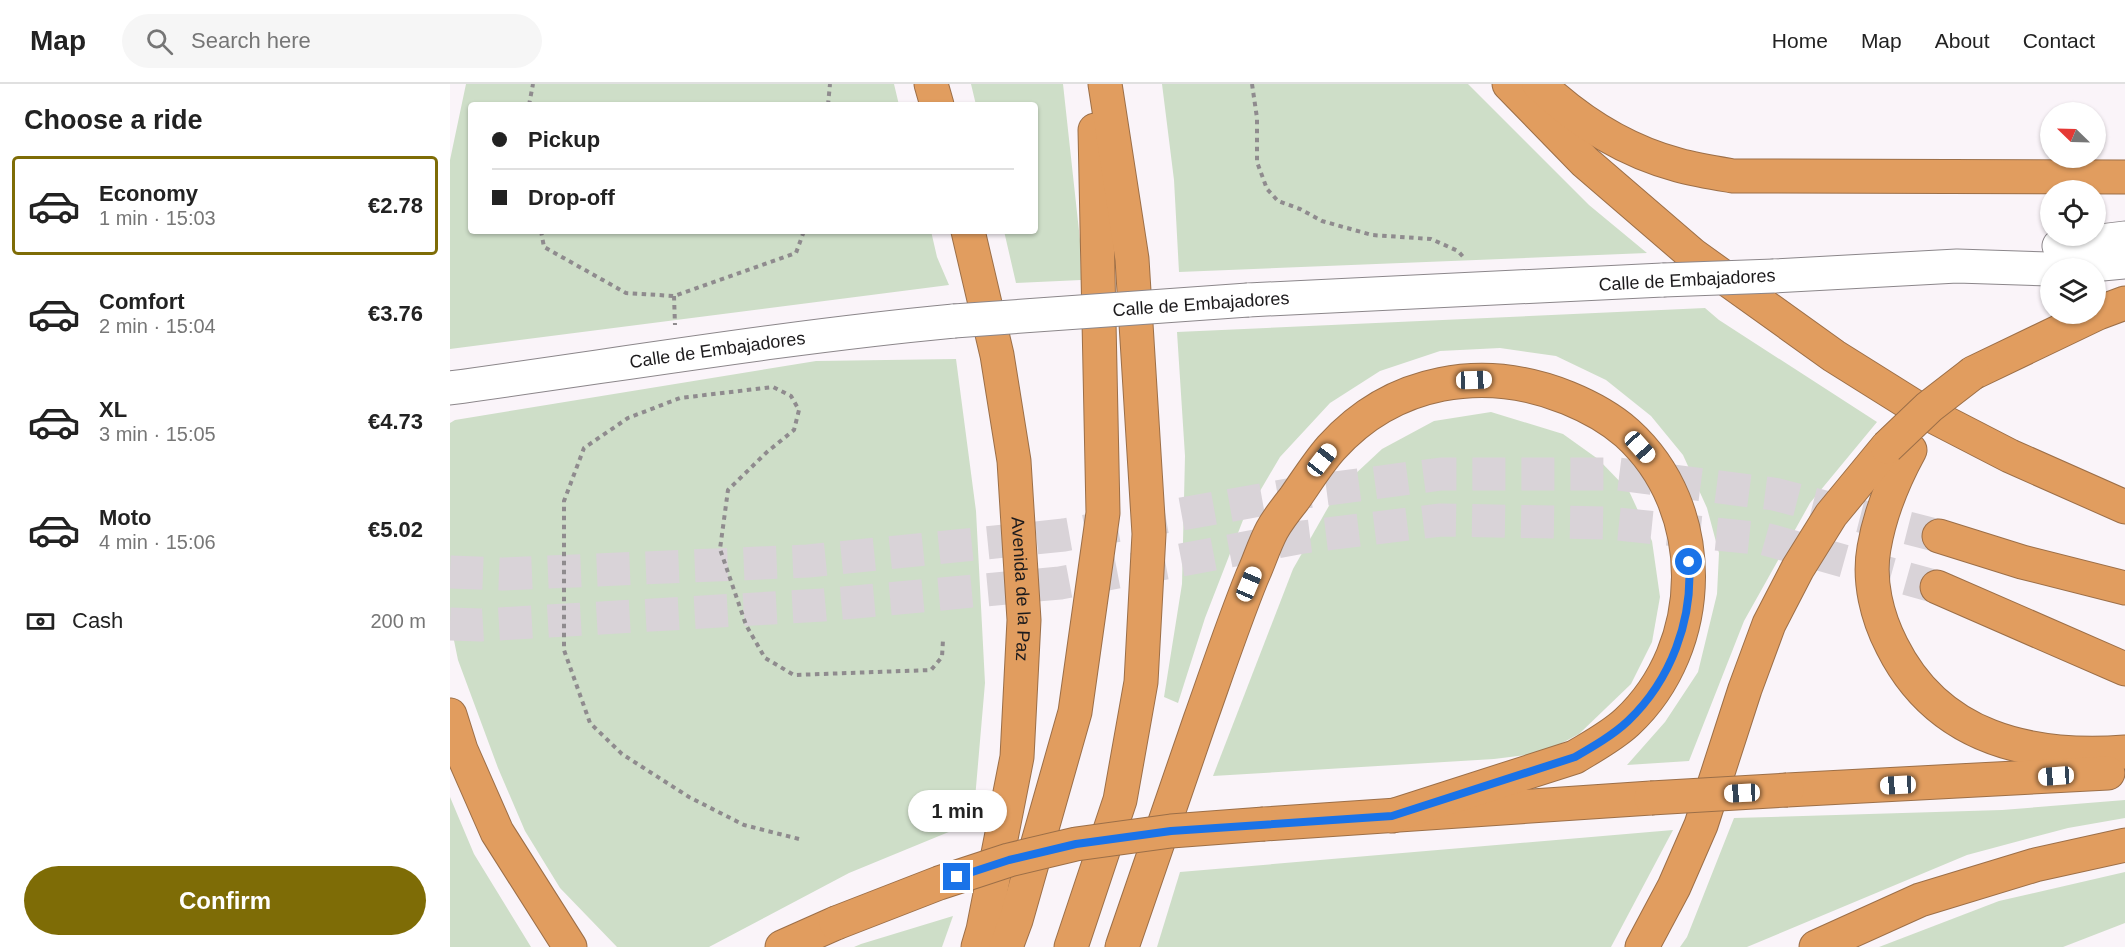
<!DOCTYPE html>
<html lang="en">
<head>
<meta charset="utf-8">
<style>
  body { margin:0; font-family:Helvetica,sans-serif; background:#f6f6f6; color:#222; height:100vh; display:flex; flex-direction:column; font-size:22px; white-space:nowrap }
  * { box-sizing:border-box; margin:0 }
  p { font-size:20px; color:#767676 }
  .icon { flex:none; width:33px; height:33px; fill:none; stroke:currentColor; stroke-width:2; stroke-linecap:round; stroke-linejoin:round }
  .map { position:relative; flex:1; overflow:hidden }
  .sheet { display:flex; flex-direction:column; background:#fff; width:450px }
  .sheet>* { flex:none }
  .top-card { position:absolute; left:18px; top:18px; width:570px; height:132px; border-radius:6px; box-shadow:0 2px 4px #0004; display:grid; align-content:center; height:132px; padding:0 24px; background:#fff }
  .needle { width:39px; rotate:293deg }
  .fabs { position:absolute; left:1590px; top:18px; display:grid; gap:12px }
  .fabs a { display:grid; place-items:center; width:66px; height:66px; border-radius:50%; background:#fff; box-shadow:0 2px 4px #0004; font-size:30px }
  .end { position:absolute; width:27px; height:27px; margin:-14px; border:8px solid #1a73e8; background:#fff; box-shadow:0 0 0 3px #fff }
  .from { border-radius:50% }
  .bubble { position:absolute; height:42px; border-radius:21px; background:#fff; box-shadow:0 2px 4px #0004; font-size:20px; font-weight:600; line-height:42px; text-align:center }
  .car { position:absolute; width:18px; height:36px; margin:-18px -9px; border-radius:8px; box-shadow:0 0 4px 2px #0007; background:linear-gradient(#fff 24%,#345 0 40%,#fff 0 76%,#345 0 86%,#fff 0) }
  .top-card b { display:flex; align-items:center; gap:21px; height:57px; font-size:22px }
  .top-card b+b { border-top:2px solid #e0e0e0 }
  .top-card i { width:15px; height:15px; background:#222 }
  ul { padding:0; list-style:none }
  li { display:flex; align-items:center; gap:18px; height:99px; margin:0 12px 9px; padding:0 12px; border:3px solid transparent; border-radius:6px }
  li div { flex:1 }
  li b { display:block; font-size:22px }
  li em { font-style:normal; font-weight:600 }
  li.current { border-color:#7e6c06 }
  li>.icon { width:54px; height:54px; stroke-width:1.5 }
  h2 { padding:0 24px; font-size:27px; line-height:72px }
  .pay { display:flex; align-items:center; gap:15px; height:66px; padding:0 24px; font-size:22px }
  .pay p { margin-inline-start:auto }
  .action { display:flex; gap:12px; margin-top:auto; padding:12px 24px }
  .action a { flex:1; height:69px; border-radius:36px; background:#7e6c06; color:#fff; font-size:24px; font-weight:600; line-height:69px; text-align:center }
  header { display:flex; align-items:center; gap:36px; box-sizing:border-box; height:84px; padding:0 30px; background:#fff; border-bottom:2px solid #e0e0e0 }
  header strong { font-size:28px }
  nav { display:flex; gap:33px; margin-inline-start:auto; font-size:21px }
  .search { width:420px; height:54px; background:#f6f6f6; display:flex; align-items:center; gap:15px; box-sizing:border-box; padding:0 21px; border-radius:33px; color:#767676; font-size:22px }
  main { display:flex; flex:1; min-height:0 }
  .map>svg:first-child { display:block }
  .green { fill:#cedec8 }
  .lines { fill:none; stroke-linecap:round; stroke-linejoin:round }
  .highway-tunnel { stroke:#d9d3d8; stroke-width:33; stroke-dasharray:33 16; stroke-linecap:butt }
  .secondary-casing { stroke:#8b868a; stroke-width:35 }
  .highway-casing { stroke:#9c6f48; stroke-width:35 }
  .path { stroke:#8f8b8e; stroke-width:4; stroke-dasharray:4.5 4.5; stroke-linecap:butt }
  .secondary { stroke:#fff; stroke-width:33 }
  .highway { stroke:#e19d5f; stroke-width:33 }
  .secondary-bridge-casing { stroke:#8b868a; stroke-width:35; stroke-linecap:butt }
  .highway-bridge-casing { stroke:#9c6f48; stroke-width:35; stroke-linecap:butt }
  .secondary-bridge { stroke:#fff; stroke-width:33 }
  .highway-bridge { stroke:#e19d5f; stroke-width:33 }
  .route { stroke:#1a73e8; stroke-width:8 }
  .labels { text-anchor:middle; stroke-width:4.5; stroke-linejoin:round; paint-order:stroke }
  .street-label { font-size:18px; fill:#1c1a1c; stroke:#fff }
</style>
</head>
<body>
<header>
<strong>Map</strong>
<div class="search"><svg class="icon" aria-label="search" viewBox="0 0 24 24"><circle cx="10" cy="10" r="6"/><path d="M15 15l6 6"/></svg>Search here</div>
<nav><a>Home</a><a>Map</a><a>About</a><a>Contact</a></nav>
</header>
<main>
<section class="sheet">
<h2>Choose a ride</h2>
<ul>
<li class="current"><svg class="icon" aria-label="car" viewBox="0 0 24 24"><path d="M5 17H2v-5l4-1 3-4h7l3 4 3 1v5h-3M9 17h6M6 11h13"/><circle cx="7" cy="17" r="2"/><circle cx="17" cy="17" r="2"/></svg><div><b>Economy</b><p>1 min · 15:03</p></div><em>€2.78</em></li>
<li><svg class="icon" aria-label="car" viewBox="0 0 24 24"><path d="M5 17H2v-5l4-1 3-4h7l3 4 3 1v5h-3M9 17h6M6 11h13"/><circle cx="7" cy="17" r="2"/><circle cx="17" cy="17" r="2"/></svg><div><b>Comfort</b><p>2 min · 15:04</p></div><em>€3.76</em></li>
<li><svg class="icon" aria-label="car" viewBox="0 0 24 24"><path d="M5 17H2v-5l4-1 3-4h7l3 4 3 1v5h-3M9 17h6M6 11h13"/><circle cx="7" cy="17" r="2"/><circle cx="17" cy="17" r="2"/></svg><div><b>XL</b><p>3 min · 15:05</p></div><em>€4.73</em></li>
<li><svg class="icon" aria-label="car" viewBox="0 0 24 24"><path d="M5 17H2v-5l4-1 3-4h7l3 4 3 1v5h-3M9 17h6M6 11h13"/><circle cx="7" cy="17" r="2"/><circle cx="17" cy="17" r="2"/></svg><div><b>Moto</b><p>4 min · 15:06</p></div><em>€5.02</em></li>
</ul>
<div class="pay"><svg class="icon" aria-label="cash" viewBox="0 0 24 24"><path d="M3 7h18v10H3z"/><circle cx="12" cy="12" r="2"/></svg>Cash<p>200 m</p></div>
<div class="action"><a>Confirm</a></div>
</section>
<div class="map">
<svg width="1675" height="863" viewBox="0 0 1675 863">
  <rect width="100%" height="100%" fill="#faf4f9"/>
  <g class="green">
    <polygon points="16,0 444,0 449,21 21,21 21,147 481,147 487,173 499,201 0,265 0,76"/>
    <polygon points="521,0 613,0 630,156 631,196 566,199 554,147 585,147 585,21 526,21"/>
    <polygon points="712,0 1018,0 1139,121 1197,169 729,188 724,96"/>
    <polygon points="1255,224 1269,236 1427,338 1360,419 1294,537 1239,677 1177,681 1215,638 1248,588 1267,510 1269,469 1257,424 1233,371 1201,332 1156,296 1106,272 1050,264 990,267 930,287 880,319 830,373 793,436 755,534 728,619 714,613 732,500 735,372 727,248"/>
    <polygon points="506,275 526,427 535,599 523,738 399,789 259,863 167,863 110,804 75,747 48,684 8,576 0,537 0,339 5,336 366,277"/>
    <polygon points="1041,328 1113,350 1148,375 1179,407 1202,457 1210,513 1202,558 1181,600 1129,650 1093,669 1044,675 763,692 843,485 888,406 932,365 984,337"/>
    <polygon points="0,713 24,770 81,863 0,863"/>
    <polygon points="1675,716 1675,734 1618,744 1517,771 1297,863 1230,863 1237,853 1284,734 1552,726"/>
    <polygon points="1223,746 1161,863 707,863 730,788"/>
    <polygon points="1675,788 1675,839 1613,863 1429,863 1549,817"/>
    <polygon points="503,832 492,863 404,863 411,860"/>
  </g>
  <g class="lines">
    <g class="highway-tunnel">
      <polyline points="0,488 52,490 358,477 614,451 855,408 991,390 1168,390 1324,410 1489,452"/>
      <polyline points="0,540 31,541 373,521 610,499 853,453 991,436 1158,439 1315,455 1487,503"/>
    </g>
    <defs>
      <g id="secondary">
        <polyline points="1609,162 1675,154"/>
        <polyline points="1324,192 1507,182 1599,185 1675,178"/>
        <polyline points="798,216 1213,196"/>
        <path id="s1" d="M 0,304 C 168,281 335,253 504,237"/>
      </g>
      <g id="highway">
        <polyline points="481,0 487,21"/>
        <polyline points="1059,0 1135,78 1243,171 1384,272 1467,324 1560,372 1675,423"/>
        <path d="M 1089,0 C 1128,37 1176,67 1228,81 C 1246,86 1265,89 1283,92 L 1675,93"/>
        <path id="s2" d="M 518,147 L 547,271 L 564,377 L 574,536 L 567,673 L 533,846 L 528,863"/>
        <polyline points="1523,289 1648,229 1675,219"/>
        <path d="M 1460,366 C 1443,397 1430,429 1424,464 C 1418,497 1427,533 1442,562 C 1488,654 1579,675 1675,668"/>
        <polyline points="1489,452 1572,478 1675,504"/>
        <polyline points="1487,503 1675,585"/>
        <polyline points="0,631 11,666 47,748 120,863"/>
        <polyline points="1337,706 1658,689"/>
        <polyline points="814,740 1201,714"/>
        <polyline points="332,863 386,839"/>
        <polyline points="556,863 566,836 625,628 653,429 645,46"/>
        <polyline points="621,863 670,716 691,598 699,450 682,175 655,0"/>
        <path d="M 672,863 C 698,787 724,711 750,636 C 767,588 783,540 802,493 C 809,478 814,461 822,446 C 828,435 836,425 844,415 C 856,398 867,380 881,364 C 943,295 1034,280 1118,314 C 1140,323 1159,333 1177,349 C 1260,424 1258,562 1177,638 C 1162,652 1143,662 1125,673 L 942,732"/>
        <polyline points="1192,863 1224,803 1251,741 1295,605 1319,540 1348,484 1381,431 1437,363"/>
        <polyline points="1366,863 1470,816 1585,781 1675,761"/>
      </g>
    </defs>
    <use href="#secondary" class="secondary-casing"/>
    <use href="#highway" class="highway-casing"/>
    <g class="path">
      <polyline points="802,0 807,34 807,78 817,105 828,117 850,125 872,137 922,151 981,155 1008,167 1015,175"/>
      <polyline points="79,21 83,0"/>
      <polyline points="378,21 380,0"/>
      <polyline points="91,147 94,163 176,209 224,212 346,169 354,147"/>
      <polyline points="224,212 225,241"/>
      <polyline points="349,755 294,741 239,713 172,670 140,639 114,566 114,417 134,364 178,334 230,314 323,303 341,312 349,326 344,346 317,368 278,406 270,465 296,541 315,574 344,591 481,586 492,573 493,556"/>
    </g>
    <use href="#secondary" class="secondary"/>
    <use href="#highway" class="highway"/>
    <defs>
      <g id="secondary-bridge">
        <polyline points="1213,196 1324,192"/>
        <polyline points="504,237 798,216"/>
      </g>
      <g id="highway-bridge">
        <polyline points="1437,363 1479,323 1523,289"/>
        <polyline points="1201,714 1337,706"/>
        <polyline points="386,839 489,799 559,776 626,760 721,747 814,740"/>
      </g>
    </defs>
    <use href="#secondary-bridge" class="secondary-bridge-casing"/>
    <use href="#highway-bridge" class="highway-bridge-casing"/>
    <use href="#secondary-bridge" class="secondary-bridge"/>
    <use href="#highway-bridge" class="highway-bridge"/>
  </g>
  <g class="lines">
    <path class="route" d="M 507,793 L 559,776 L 626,760 L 721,747 L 942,732 L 1125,673 C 1144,662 1163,651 1178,637 C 1221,596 1243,536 1239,478"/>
  </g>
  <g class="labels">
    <g class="street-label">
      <text transform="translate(1237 196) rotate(-3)" y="6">Calle de Embajadores</text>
      <text transform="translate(751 220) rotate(-4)" y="6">Calle de Embajadores</text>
      <text dy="6" stroke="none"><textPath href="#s1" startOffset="270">Calle de Embajadores</textPath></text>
      <text dy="6" stroke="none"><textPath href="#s2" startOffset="363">Avenida de la Paz</textPath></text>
    </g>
  </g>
</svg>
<div class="fabs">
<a><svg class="needle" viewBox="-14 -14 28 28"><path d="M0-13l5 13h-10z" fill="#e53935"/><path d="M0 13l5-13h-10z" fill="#767676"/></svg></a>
<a><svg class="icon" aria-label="locate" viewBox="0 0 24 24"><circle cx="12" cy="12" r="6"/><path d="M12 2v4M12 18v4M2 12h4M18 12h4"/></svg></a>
<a><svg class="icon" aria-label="layers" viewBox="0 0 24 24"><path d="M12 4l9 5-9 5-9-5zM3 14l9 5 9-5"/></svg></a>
</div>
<i class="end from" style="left:1239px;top:478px"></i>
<i class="end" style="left:507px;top:793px"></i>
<div class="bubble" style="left:458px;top:706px;width:99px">1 min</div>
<i class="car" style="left:1024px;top:296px;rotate:88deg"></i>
<i class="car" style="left:1190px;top:363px;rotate:138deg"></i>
<i class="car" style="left:872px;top:376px;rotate:38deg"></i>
<i class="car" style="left:799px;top:500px;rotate:23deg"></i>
<i class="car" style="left:1606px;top:692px;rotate:266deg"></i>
<i class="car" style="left:1448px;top:701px;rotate:267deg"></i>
<i class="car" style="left:1292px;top:709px;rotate:267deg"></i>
<div class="top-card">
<b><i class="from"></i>Pickup</b>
<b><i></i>Drop-off</b>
</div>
</div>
</main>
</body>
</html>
